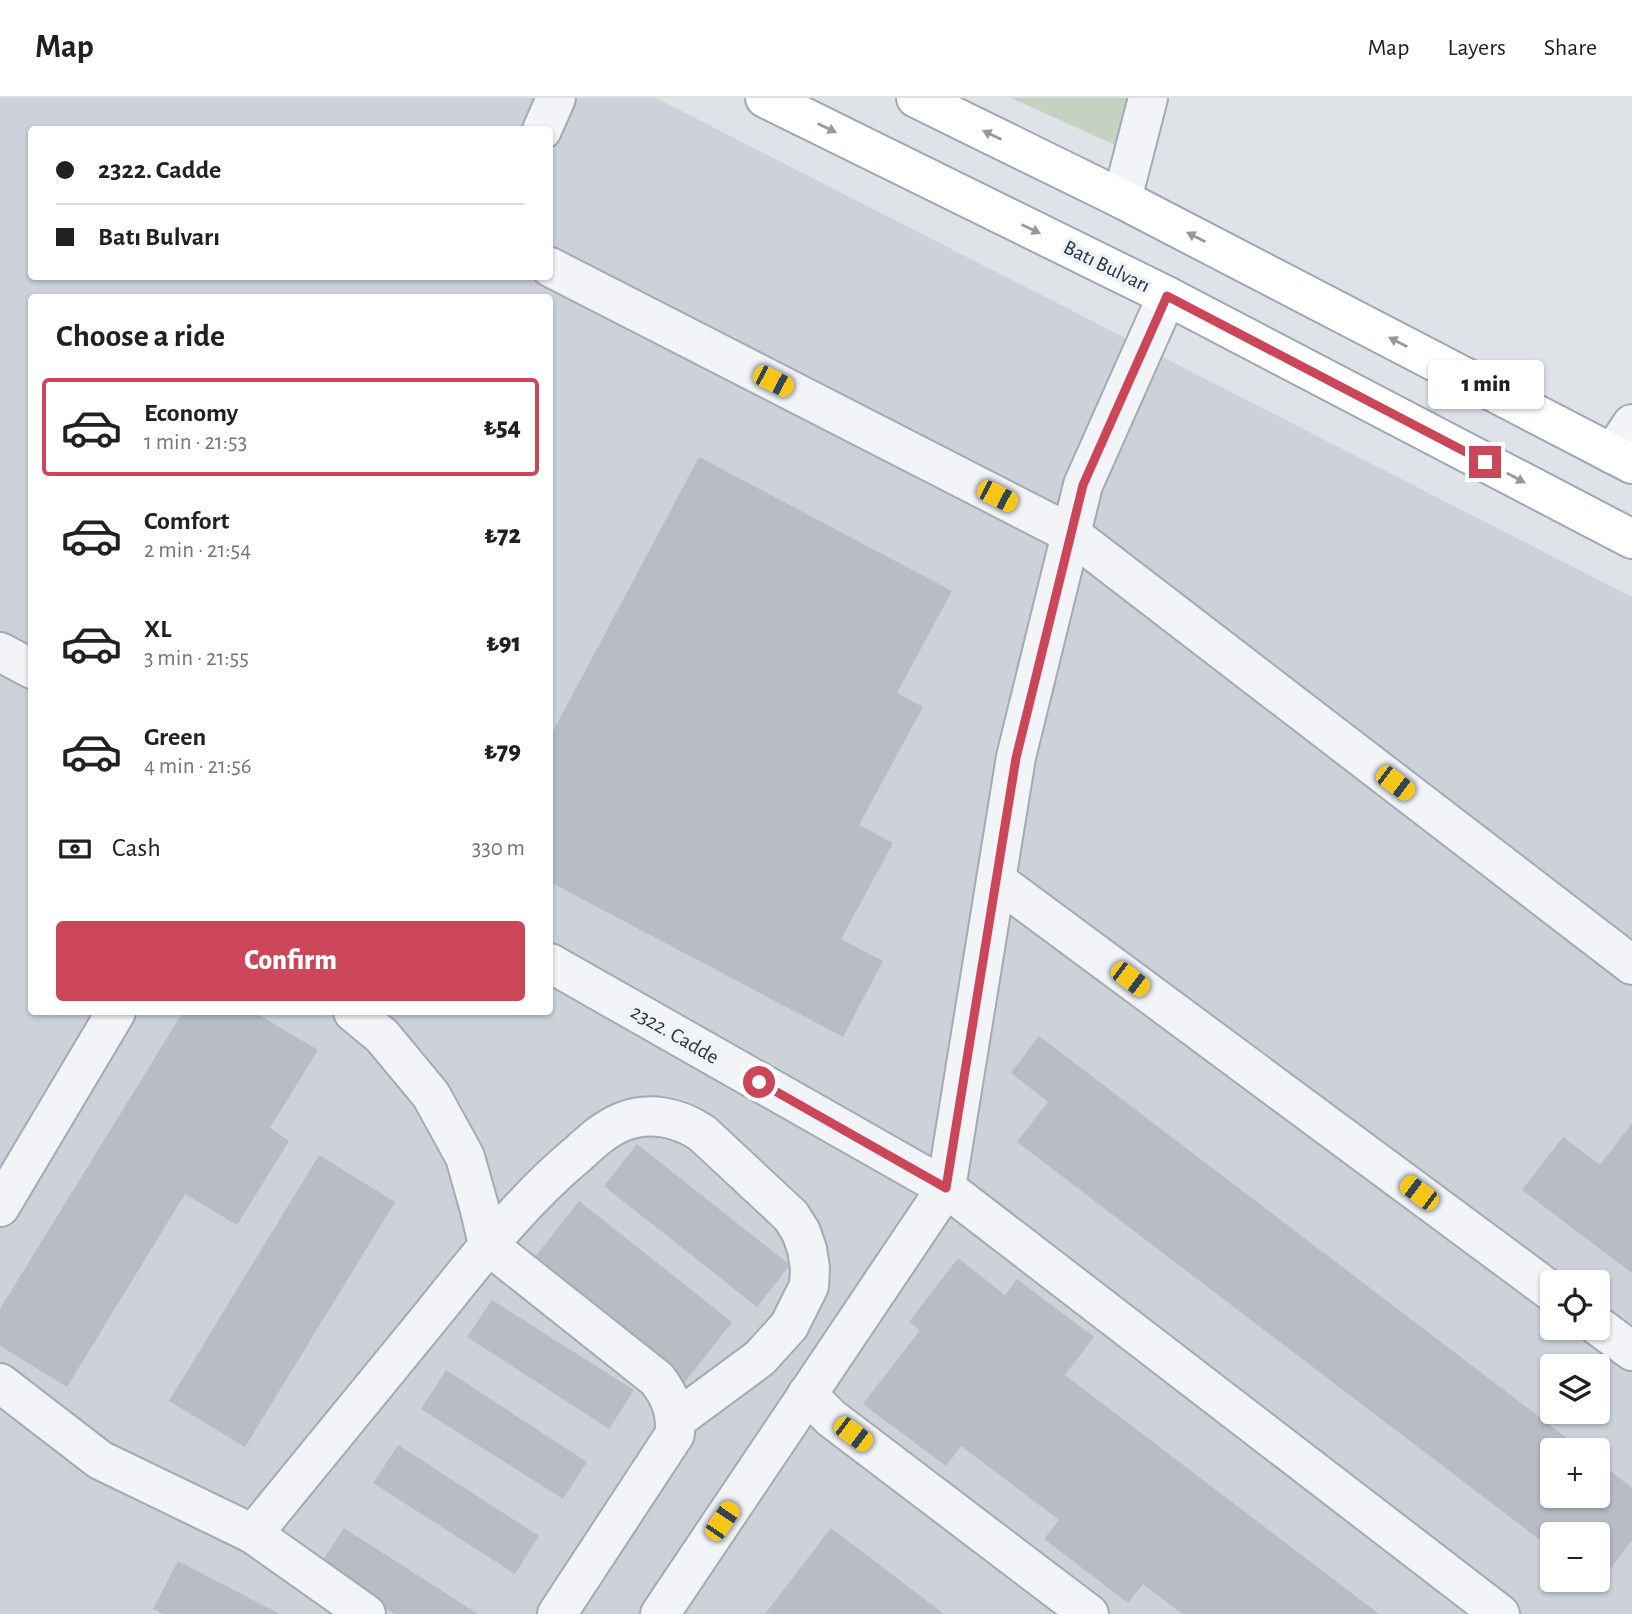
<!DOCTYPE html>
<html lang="en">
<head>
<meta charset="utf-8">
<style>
  body { margin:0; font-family:"Alegreya Sans",sans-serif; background:#f6f6f6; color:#202124; height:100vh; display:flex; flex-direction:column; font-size:26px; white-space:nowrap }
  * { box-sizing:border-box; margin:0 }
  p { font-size:23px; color:#757577 }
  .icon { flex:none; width:38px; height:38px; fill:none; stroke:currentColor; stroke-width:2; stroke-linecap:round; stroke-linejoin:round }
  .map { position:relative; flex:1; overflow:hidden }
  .sheet { position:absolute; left:28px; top:196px; width:525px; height:721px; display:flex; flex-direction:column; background:#fff; border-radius:7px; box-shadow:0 2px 5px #0004 }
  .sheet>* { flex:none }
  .banner { position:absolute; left:28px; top:28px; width:525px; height:154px; border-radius:7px; box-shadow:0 2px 5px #0004; display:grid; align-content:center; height:154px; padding:0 28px; background:#fff }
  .fabs { position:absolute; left:1540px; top:1172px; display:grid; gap:14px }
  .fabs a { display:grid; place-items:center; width:70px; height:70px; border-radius:7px; background:#fff; box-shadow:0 2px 5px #0004; font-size:35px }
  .end { position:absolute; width:32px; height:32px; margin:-16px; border:9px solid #cc465a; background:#fff; box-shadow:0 0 0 4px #fff }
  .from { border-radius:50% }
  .bubble { position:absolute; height:49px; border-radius:7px; background:#fff; box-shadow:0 2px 5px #0004; font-size:23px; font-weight:800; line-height:49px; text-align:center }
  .car { position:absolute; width:21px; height:42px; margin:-21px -10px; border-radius:9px; box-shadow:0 0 5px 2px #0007; background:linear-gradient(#f5c518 24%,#345 0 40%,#f5c518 0 76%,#345 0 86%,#f5c518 0) }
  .banner b { display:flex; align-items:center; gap:24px; height:66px; font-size:26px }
  .banner b+b { border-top:2px solid #e0e0e0 }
  .banner i { width:18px; height:18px; background:#202124 }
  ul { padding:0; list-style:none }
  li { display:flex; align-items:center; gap:21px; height:98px; margin:0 14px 10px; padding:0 14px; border:4px solid transparent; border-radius:7px }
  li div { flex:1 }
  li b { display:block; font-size:26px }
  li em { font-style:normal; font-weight:800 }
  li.current { border-color:#cc465a }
  li>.icon { width:63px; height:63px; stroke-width:1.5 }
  h2 { padding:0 28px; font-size:32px; line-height:84px }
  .pay { display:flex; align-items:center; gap:18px; height:77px; padding:0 28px; font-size:26px }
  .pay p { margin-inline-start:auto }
  .primary-button { display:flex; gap:14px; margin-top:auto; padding:14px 28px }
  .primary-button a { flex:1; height:80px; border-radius:7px; background:#cc465a; color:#fff; font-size:28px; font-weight:800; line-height:80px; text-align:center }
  header { display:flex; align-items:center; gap:42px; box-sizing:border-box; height:98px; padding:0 35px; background:#fff; border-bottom:2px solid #e0e0e0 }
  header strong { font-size:33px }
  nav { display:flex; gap:38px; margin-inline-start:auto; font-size:24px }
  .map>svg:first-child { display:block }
  .built { fill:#cdd2da; fill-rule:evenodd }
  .green { fill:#c5d2c1 }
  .building { fill:#b7bcc5 }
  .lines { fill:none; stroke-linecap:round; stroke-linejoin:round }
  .minor-casing { stroke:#a4aab2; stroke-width:42 }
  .major-casing { stroke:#9fa7b4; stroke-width:42 }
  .minor { stroke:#f2f4f7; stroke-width:38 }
  .major { stroke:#fff; stroke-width:38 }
  .oneway { fill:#94989f }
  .route { stroke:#cc465a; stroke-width:9 }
  .labels { text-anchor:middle; stroke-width:7; stroke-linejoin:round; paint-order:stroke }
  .street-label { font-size:21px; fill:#28313f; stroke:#eff2f6 }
</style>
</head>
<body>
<header>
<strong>Map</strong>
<nav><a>Map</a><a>Layers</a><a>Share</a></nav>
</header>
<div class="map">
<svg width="1632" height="1516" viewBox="0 0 1632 1516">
  <rect width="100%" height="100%" fill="#dfe3e8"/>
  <path class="built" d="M 0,0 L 656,0 L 1632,499 L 1632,1516 L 0,1516 ZM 32,32 L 550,32 L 550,178 L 32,178 ZM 32,200 L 550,200 L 550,914 L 32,914 ZM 1552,1185 L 1598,1185 L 1598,1230 L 1552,1230 ZM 1552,1269 L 1598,1269 L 1598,1314 L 1552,1314 ZM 1552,1353 L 1598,1353 L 1598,1398 L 1552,1398 ZM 1552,1437 L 1598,1437 L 1598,1482 L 1552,1482 Z"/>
  <polygon class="green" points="1011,0 1127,0 1115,47"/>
  <g class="building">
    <polygon points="699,359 952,493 897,595 923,609 859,727 893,745 841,841 883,863 843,939 550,784 550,639"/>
    <polygon points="183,914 254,914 318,952 270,1030 289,1043 237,1127 185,1096 67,1289 0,1248 0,1211"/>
    <polygon points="1039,938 1584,1353 1552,1353 1552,1398 1598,1398 1598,1363 1632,1390 1632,1442 1598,1487 1593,1482 1598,1482 1598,1437 1552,1437 1552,1451 1017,1044 1048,1004 1011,975"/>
    <polygon points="1632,1025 1632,1175 1522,1092 1563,1039 1600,1067"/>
    <polygon points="637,1046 790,1167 757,1209 604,1088"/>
    <polygon points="319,1057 395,1104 245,1349 169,1303"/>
    <polygon points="579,1103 732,1224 681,1289 528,1168"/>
    <polygon points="958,1160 1005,1197 1017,1181 1094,1239 1065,1277 1379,1516 1182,1516 1143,1486 1128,1505 1044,1441 1059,1422 961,1348 946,1368 863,1306 920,1232 909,1224"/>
    <polygon points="492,1202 634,1292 609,1331 467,1239"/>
    <polygon points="446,1272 587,1364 563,1401 421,1311"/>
    <polygon points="398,1347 539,1438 515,1476 373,1385"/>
    <polygon points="344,1430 478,1516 394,1516 319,1468"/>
    <polygon points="831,1430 944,1516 765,1516"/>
    <polygon points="178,1463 280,1516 163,1516 153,1511"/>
  </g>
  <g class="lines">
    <defs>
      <g id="minor">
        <polyline points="542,32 556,0"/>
        <polyline points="1122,101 1148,0"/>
        <polyline points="550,169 1071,436 1632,867"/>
        <polyline points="1612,356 1632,326"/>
        <polyline points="0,554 32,571"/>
        <polyline points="996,782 1552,1194"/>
        <polyline points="550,865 946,1090 1500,1516"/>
        <path d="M 353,914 L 382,938 L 431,997 L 465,1059 L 480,1112 L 488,1147 L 657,1281 C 671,1299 676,1314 675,1336 L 557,1516"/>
        <polyline points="0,1109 116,914"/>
        <polyline points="1598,1228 1632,1253"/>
        <polyline points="0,1285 100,1362 253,1436 366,1516"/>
        <polyline points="807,1296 831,1320 1089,1516"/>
        <path d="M 253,1436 C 313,1363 372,1290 432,1217 C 478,1160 523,1101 579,1055 C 592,1043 605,1031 622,1024 C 649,1013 678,1019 702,1035 L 791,1118 L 801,1134 L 807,1151 L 810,1170 L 809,1188 L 789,1228 L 760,1260 L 676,1322"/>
        <polyline points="660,1516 946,1090 1016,659 1071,436 1083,387 1167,198"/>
      </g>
      <g id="major">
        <polyline points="765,0 1167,198 1632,441"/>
        <polyline points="916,0 1122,101 1632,366"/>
      </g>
    </defs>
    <use href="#minor" class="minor-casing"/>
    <use href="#major" class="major-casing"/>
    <use href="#minor" class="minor"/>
    <use href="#major" class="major"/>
  </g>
  <defs><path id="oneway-solid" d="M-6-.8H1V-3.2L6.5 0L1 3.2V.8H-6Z" transform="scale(1.75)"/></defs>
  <g class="oneway">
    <use href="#oneway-solid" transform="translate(827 30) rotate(26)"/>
    <use href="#oneway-solid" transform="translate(992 37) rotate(-154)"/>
    <use href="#oneway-solid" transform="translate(1031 131) rotate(26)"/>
    <use href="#oneway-solid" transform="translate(1196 139) rotate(-153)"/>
    <use href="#oneway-solid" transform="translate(1398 244) rotate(-153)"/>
    <use href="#oneway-solid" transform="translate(1516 380) rotate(28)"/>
  </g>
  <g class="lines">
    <polyline class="route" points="759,984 946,1090 1016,660 1071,436 1083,387 1167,198 1485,364"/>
  </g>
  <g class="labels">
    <g class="street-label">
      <text transform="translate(1107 168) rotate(26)" y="7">Batı Bulvarı</text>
      <text transform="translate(675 936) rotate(30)" y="7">2322. Cadde</text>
    </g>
  </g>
</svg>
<div class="fabs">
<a><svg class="icon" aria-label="locate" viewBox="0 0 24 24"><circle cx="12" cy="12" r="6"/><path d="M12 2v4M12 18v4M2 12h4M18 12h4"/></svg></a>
<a><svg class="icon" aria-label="layers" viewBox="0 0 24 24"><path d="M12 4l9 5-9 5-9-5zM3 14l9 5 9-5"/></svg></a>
<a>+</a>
<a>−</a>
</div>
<i class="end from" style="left:759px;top:984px"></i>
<i class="end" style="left:1485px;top:364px"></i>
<div class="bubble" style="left:1428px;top:262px;width:116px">1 min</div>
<i class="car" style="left:773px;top:283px;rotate:117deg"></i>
<i class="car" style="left:997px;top:398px;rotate:117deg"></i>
<i class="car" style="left:1395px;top:685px;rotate:127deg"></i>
<i class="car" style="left:1130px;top:881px;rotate:127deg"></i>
<i class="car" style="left:1419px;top:1095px;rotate:307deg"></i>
<i class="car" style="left:853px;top:1336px;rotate:127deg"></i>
<i class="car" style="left:722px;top:1423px;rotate:34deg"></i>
<div class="banner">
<b><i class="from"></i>2322. Cadde</b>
<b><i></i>Batı Bulvarı</b>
</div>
<section class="sheet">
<h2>Choose a ride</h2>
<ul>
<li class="current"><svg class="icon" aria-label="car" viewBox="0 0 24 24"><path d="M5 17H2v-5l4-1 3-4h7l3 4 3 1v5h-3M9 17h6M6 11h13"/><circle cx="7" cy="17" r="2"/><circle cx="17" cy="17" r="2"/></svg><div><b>Economy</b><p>1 min · 21:53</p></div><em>₺54</em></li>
<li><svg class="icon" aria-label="car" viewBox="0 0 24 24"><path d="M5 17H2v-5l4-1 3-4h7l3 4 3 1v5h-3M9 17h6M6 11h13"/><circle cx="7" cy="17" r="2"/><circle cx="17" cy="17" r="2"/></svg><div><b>Comfort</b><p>2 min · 21:54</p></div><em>₺72</em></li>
<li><svg class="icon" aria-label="car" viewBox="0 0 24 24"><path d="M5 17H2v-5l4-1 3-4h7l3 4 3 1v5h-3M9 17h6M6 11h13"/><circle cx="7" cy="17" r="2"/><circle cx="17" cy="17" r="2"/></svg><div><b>XL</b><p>3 min · 21:55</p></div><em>₺91</em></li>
<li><svg class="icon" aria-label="car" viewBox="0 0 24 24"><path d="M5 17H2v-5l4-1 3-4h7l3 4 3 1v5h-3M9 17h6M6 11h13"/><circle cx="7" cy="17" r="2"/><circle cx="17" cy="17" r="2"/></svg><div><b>Green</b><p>4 min · 21:56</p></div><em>₺79</em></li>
</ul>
<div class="pay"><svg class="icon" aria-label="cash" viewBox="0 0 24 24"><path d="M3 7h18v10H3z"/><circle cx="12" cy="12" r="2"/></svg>Cash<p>330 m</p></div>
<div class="primary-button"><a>Confirm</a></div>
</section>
</div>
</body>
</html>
